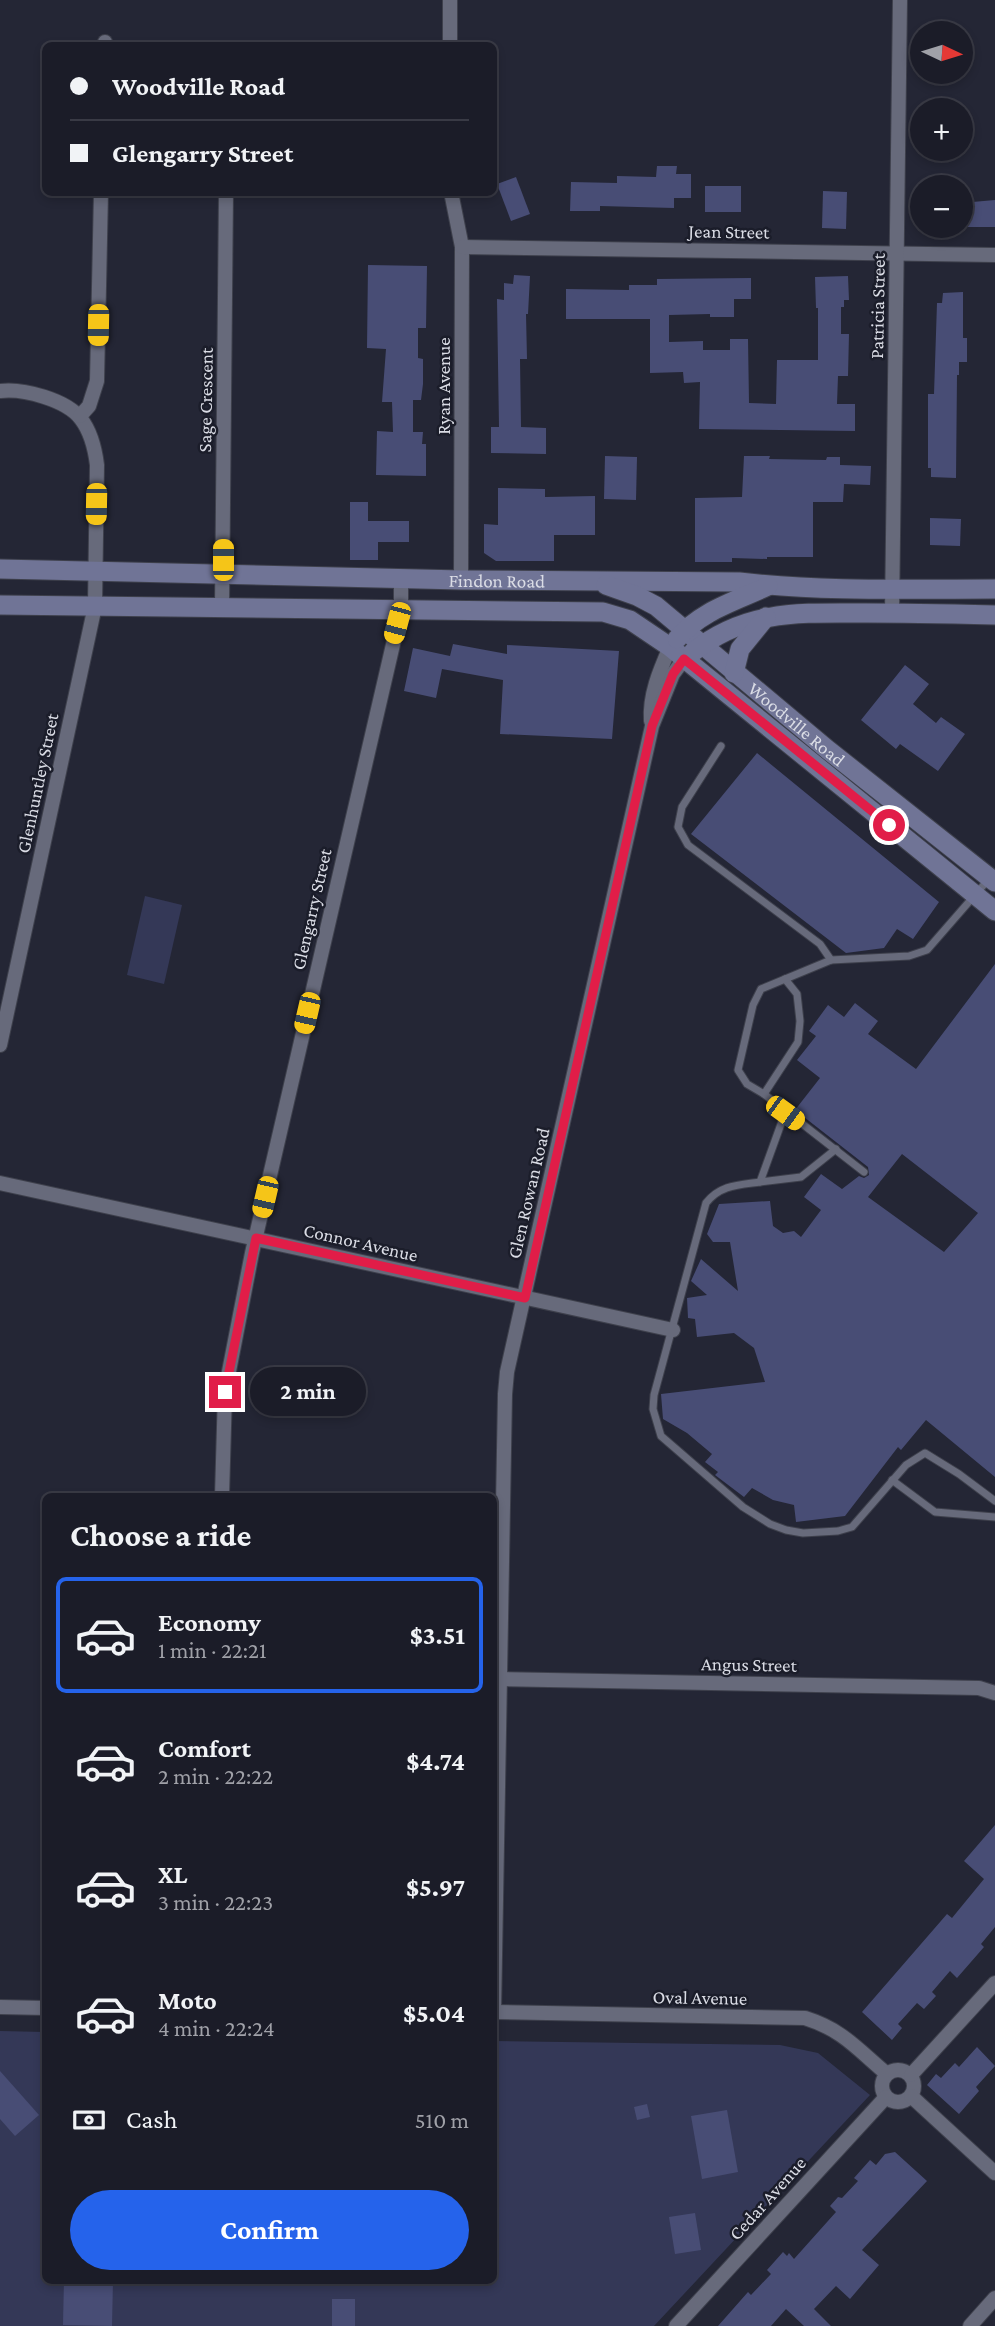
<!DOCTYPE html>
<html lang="en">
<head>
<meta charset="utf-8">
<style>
  body { margin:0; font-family:"Crimson Pro",serif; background:#282934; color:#f1f3f6; height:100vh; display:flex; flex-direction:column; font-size:26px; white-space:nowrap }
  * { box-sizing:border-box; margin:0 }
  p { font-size:23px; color:#a0a1a8 }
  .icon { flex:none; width:38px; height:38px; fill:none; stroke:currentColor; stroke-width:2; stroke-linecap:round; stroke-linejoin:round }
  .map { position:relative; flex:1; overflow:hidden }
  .details { position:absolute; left:42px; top:1493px; width:455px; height:791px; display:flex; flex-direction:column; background:#1b1c28; border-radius:10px; box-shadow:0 4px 10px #0003,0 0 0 2px #393a45 }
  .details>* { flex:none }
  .hud { position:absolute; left:42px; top:42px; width:455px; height:154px; border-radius:10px; box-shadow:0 4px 10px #0003,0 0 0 2px #393a45; display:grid; align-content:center; height:154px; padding:0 28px; background:#1b1c28 }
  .needle { width:46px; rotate:94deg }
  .fabs { position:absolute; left:910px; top:21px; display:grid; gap:14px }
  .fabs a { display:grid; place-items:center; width:63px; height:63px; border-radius:50%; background:#1b1c28; box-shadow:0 4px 10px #0003,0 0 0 2px #393a45; font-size:35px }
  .end { position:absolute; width:32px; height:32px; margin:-16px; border:9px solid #e11d48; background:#fff; box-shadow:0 0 0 4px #fff }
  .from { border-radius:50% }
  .bubble { position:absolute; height:49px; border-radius:24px; background:#1b1c28; box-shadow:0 4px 10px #0003,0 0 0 2px #393a45; font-size:23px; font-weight:700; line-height:49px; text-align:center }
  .car { position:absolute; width:21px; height:42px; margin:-21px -10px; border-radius:9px; box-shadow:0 0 5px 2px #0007; background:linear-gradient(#f5c518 24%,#345 0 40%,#f5c518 0 76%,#345 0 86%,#f5c518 0) }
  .hud b { display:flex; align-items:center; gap:24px; height:66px; font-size:26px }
  .hud b+b { border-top:2px solid #393a45 }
  .hud i { width:18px; height:18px; background:#f1f3f6 }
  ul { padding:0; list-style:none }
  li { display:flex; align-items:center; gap:21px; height:116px; margin:0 14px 10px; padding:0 14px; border:4px solid transparent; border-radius:10px }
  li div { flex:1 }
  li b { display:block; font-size:26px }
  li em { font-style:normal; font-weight:700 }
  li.active { border-color:#2563eb }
  li>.icon { width:63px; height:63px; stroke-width:1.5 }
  h2 { padding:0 28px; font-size:32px; line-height:84px }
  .pay { display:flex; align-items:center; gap:18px; height:77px; padding:0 28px; font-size:26px }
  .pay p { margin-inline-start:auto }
  .cta { display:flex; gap:14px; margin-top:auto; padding:14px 28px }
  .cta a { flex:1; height:80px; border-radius:42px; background:#2563eb; color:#fff; font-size:28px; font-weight:700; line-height:80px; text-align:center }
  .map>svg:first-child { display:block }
  .green { fill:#343857 }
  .building { fill:#484d75; fill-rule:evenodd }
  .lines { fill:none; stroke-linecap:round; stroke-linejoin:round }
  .lane-casing { stroke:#3e404c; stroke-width:9 }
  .street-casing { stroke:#3e404c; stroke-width:16 }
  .secondary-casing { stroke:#3e404c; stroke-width:21 }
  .lane { stroke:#676a7b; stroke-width:7 }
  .street { stroke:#676a7b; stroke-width:14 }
  .secondary { stroke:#707496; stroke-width:19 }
  .route { stroke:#e11d48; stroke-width:9 }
  .labels { text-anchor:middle; stroke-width:5; stroke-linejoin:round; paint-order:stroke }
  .street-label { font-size:19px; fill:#dadce5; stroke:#1b1d2a }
</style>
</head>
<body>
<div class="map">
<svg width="995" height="2326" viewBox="0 0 995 2326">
  <rect width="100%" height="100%" fill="#242635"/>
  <g class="green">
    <polygon points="145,896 182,905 164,984 127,975"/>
    <polygon points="0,2031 45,2032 46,2280 494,2280 494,2041 780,2045 818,2053 870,2095 654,2326 0,2326"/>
  </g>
  <g class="building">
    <polygon points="657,166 677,166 676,174 691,174 691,198 674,198 674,208 600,206 600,211 570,211 571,182 617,183 617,176 656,177"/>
    <polygon points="516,177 530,214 511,221 497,184"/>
    <rect x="705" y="186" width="36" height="26"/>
    <polygon points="823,191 847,192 846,229 822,228"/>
    <polygon points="995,200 995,227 961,227 961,203"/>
    <polygon points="368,265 427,266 426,328 418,328 418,358 423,359 423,384 421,400 413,400 413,432 423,432 422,444 426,444 426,476 376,475 377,431 393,432 392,402 382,402 386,349 367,348"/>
    <polygon points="514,275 530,276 528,314 526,314 527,359 520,359 521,427 546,428 546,454 491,453 491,427 499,427 497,299 504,300 504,283 513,284"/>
    <polygon points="848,276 849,300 844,300 844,307 841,307 841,334 849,334 848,376 838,376 837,404 855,404 855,431 699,429 700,382 684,383 683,372 650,373 650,319 566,319 566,289 629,290 629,285 657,285 657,279 751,278 751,299 734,299 734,317 710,317 710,314 669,315 669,342 703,341 703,350 730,350 730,339 748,339 749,403 776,404 777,360 818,360 818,308 816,308 815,277"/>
    <polygon points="963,292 963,338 967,338 967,362 959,362 959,375 957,375 956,478 931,477 931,468 928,468 928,394 934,394 937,303 942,303 943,293"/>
    <polygon points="605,456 637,457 636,500 604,499"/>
    <polygon points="744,456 770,456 769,459 826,460 827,457 840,457 840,465 871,466 870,485 844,484 843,502 813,502 813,557 767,557 767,559 732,558 732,562 695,562 695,498 742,497"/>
    <polygon points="498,488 545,489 545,497 595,496 595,535 554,535 554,561 496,561 484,553 484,524 498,525"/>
    <polygon points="350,502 368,502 368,521 409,521 409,542 378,542 378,560 350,560"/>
    <polygon points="930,518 961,519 960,546 930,545"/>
    <polygon points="453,644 507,654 507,645 619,651 612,739 500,734 503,680 442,669 436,698 404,691 413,648 450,656"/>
    <polygon points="905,665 929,684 913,704 936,723 941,717 965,734 938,771 900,744 896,749 861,720"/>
    <polygon points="757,753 939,902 913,939 897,929 884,948 846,953 691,834"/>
    <path d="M 995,964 L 995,1477 L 926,1420 L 901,1450 L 898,1447 L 845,1516 L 796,1522 L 794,1505 L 773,1500 L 752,1488 L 744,1497 L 715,1475 L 718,1472 L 705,1462 L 712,1454 L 687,1433 L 663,1419 L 661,1394 L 765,1382 L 754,1348 L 734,1333 L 697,1337 L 695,1319 L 688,1318 L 687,1298 L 707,1295 L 691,1281 L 701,1259 L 738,1291 L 730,1242 L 713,1242 L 707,1234 L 719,1204 L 770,1201 L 773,1226 L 783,1233 L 794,1231 L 801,1237 L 821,1210 L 804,1197 L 821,1174 L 842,1189 L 859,1176 L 864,1178 L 869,1175 L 868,1167 L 795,1110 L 820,1078 L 797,1060 L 816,1036 L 809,1031 L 828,1005 L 844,1017 L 855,1003 L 878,1021 L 868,1034 L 916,1069 ZM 902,1154 L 978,1213 L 944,1252 L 868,1197 Z"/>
    <polygon points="995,1825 995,1927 981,1944 984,1947 957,1978 950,1971 932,1992 936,1996 924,2009 917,2003 898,2024 902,2028 892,2040 862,2012 947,1914 952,1918 984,1879 964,1861"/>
    <polygon points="977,2047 995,2066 976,2087 979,2091 959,2114 927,2085 936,2074 941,2078 955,2063 959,2067"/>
    <polygon points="0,2071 39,2115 15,2136 0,2119"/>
    <polygon points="647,2104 650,2117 637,2120 634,2107"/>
    <polygon points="727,2110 738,2172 702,2179 691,2116"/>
    <polygon points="895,2152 927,2181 862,2250 879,2265 850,2299 836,2286 814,2309 831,2326 804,2326 786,2309 771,2326 718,2326 748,2292 751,2295 771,2274 767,2270 783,2252 787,2256 789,2253 794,2259 836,2212 830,2206 838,2197 842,2198 858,2181 854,2178 870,2160 876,2165 885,2154"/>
    <polygon points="695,2213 701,2250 675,2254 669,2217"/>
    <polygon points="64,2280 113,2280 112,2326 63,2325"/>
    <rect x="332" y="2299" width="23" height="27"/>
  </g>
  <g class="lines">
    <defs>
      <g id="lane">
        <polyline points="721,746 682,807 678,827 688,845 820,944 831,960"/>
        <polyline points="764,1094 798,1042 800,1021 797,994 785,979"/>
        <polyline points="785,1113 760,1182 801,1177 836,1149"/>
        <polyline points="864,1172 764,1094 747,1084 738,1070 753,1005 761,989 831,960 909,956 927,950 988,880"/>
        <path d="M 760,1182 C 738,1185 720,1185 706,1203 L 654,1395 L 653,1409 L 661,1436 L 743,1507 L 770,1524 L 786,1530 L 803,1533 L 838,1531 L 852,1527 L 906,1465 L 925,1453 L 959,1474 L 995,1501"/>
        <polyline points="892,1480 935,1512 995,1517"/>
      </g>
      <g id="street">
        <polyline points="105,46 105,42"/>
        <polyline points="450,46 450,0"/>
        <polyline points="451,192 462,247 461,580"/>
        <polyline points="462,247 995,255"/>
        <path d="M 0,391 C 23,388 67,400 81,419 C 91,432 95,449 97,465 L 95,606 L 0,1045"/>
        <polyline points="80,416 89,406 97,381 101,192"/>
        <polyline points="222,608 226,192"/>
        <polyline points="892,613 900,0"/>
        <path d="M 651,721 C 649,695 660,670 670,647"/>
        <polyline points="0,1183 673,1330"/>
        <polyline points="222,1496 225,1392 252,1253 401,610 401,579"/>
        <polyline points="501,1679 979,1688 995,1693"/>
        <polyline points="0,2007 46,2008"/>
        <polyline points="494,2012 505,1394 507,1372 652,726 673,674 684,659"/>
        <path d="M 494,2012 L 805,2018 C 843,2030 857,2049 887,2074"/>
        <circle cx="898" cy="2086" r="16"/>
        <polyline points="911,2075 995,1983"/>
        <polyline points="911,2096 995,2173"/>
        <polyline points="676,2326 886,2097"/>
        <polyline points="970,2326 995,2298"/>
      </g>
      <g id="secondary">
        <path id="s1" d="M 0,569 L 461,580 L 739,582 C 823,592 910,589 995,589"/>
        <path id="s2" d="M 606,585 L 637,596 L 656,606 L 828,750 L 995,882"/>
        <polyline points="0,605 603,612 630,620 670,647 995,911"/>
        <path d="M 677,639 C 700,611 736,601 768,586"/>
        <path d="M 693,652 C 747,609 801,613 866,613 C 909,613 952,614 995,615"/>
        <polyline points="734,673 740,649 766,617"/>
      </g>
    </defs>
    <use href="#lane" class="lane-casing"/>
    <use href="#street" class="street-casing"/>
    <use href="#secondary" class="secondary-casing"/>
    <use href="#lane" class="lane"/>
    <use href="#street" class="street"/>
    <use href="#secondary" class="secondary"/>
  </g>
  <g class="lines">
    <polyline class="route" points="225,1392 256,1238 525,1298 652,726 673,674 684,659 889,825"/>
  </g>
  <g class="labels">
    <g class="street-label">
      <text transform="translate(729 231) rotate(1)" y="7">Jean Street</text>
      <text transform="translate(877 306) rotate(-89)" y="7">Patricia Street</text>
      <text transform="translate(443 386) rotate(-90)" y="7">Ryan Avenue</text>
      <text transform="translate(205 400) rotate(-89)" y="7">Sage Crescent</text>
      <text dy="7" stroke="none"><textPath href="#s1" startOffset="497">Findon Road</textPath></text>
      <text dy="7" stroke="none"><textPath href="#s2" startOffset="238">Woodville Road</textPath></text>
      <text transform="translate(37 783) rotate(-78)" y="7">Glenhuntley Street</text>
      <text transform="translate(311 909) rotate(-77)" y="7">Glengarry Street</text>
      <text transform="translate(528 1193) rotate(-77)" y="7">Glen Rowan Road</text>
      <text transform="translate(361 1242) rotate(13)" y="7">Connor Avenue</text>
      <text transform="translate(749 1664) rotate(1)" y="7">Angus Street</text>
      <text transform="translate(700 1997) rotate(1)" y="7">Oval Avenue</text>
      <text transform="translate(767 2198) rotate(-48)" y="7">Cedar Avenue</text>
    </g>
  </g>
</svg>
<div class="fabs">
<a><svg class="needle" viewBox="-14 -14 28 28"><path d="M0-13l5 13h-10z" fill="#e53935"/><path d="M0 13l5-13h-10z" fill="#a0a1a8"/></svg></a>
<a>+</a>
<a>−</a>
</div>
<i class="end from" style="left:889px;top:825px"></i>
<i class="end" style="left:225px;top:1392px"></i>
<div class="bubble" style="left:250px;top:1367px;width:116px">2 min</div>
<i class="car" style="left:98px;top:325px;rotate:181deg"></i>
<i class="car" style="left:96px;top:504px;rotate:181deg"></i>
<i class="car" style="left:223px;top:560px;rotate:0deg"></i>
<i class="car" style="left:397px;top:623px;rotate:195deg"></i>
<i class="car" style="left:307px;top:1013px;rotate:193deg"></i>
<i class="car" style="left:785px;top:1113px;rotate:126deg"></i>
<i class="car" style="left:265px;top:1197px;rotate:193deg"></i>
<div class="hud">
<b><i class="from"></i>Woodville Road</b>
<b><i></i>Glengarry Street</b>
</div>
<section class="details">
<h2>Choose a ride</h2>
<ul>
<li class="active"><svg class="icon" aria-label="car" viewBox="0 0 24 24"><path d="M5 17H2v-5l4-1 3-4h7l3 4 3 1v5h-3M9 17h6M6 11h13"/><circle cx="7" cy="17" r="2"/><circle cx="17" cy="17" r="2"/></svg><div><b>Economy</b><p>1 min · 22:21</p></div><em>$3.51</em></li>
<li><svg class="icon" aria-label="car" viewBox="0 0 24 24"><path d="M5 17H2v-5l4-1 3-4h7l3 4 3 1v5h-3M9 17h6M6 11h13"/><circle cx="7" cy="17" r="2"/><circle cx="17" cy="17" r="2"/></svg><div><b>Comfort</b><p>2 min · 22:22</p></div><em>$4.74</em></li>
<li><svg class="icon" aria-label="car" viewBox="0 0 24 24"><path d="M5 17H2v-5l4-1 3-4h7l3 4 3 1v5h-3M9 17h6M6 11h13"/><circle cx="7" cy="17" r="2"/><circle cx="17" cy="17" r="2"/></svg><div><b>XL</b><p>3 min · 22:23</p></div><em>$5.97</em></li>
<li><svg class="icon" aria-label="car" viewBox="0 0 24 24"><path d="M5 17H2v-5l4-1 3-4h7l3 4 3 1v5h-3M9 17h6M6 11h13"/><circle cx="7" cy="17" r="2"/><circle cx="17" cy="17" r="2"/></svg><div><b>Moto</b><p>4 min · 22:24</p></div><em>$5.04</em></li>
</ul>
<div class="pay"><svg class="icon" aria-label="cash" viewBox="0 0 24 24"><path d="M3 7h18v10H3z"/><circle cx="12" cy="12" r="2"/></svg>Cash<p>510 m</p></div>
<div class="cta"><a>Confirm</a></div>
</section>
</div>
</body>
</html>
